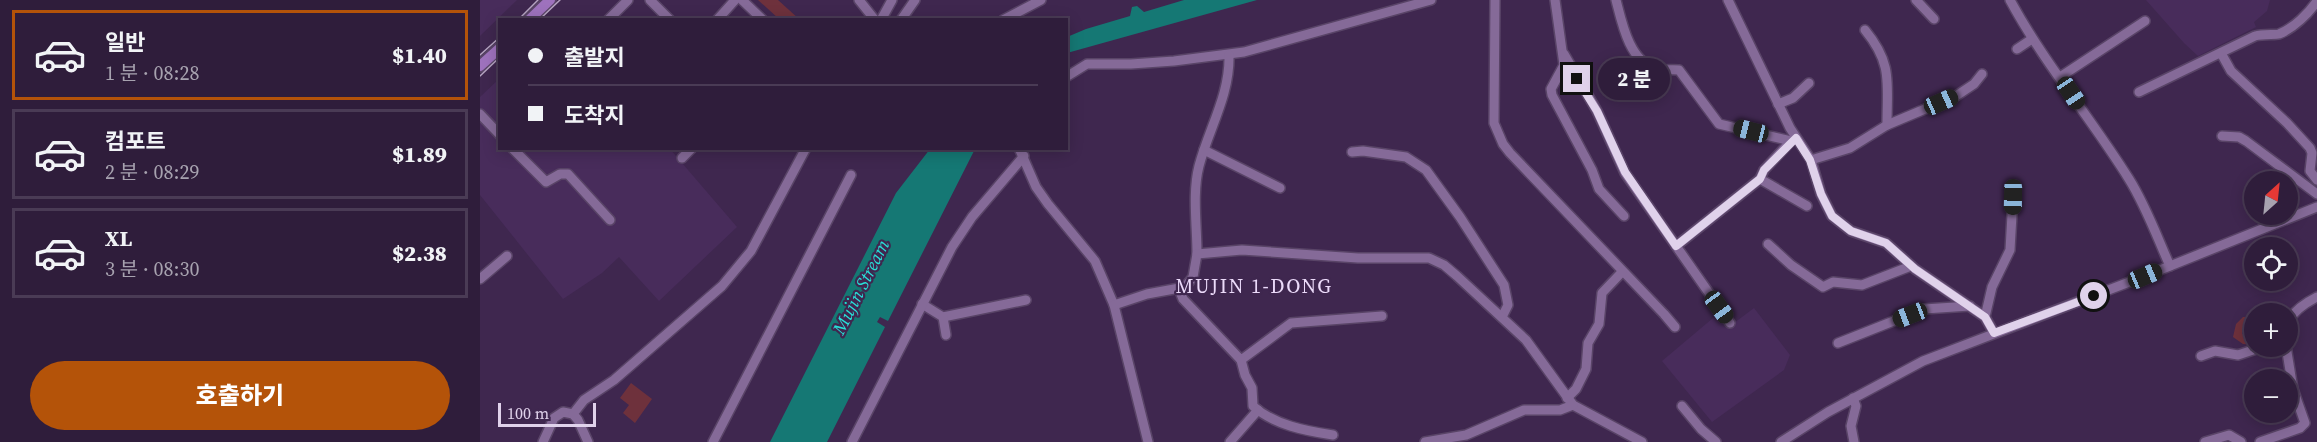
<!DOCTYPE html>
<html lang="ko">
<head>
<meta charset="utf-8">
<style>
  body { margin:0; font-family:"Source Serif 4","Noto Sans KR",serif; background:#3b2a46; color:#f1f3f6; height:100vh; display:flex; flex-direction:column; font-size:22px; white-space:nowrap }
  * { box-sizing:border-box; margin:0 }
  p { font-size:20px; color:#a7a2af }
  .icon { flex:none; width:33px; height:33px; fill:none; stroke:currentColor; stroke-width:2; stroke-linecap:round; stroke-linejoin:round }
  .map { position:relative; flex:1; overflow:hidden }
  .details { display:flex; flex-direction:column; background:#2f1d3b; width:480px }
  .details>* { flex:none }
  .top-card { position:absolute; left:18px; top:18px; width:570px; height:132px; border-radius:0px; box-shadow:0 3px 15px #0003,0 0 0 2px #4a3b55; display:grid; align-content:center; height:132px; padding:0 30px; background:#2f1d3b }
  .needle { width:39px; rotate:27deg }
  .tools { position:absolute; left:1764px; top:171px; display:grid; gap:12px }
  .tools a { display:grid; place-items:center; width:54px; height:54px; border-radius:50%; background:#2f1d3b; box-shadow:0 3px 15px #0003,0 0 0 2px #4a3b55; font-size:30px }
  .scale { position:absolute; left:18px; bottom:15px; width:98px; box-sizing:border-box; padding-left:6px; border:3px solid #e0d2eb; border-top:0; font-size:16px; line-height:21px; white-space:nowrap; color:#e0d2eb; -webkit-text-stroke:4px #3f274f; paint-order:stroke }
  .end { position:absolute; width:27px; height:27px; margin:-14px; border:8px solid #e0d2eb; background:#111; box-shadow:0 0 0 3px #111 }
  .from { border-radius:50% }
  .bubble { position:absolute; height:42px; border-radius:21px; background:#2f1d3b; box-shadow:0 3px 15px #0003,0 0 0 2px #4a3b55; font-size:20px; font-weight:800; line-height:42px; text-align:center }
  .car { position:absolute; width:18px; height:36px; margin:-18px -9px; border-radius:8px; box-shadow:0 0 4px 2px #0007; background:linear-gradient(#222 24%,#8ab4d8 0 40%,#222 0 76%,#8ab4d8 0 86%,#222 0) }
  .top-card b { display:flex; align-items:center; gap:21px; height:57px; font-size:22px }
  .top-card b+b { border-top:2px solid #4a3b55 }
  .top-card i { width:15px; height:15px; background:#f1f3f6 }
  ul { padding:10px 0 0; list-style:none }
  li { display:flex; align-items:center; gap:18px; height:90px; margin:0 12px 9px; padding:0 18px; border:3px solid #4a3b55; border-radius:0px }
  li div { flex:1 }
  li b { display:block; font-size:22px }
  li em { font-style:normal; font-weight:800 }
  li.on { border-color:#b45309 }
  li>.icon { width:54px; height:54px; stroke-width:1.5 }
  .button { display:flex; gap:12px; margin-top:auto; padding:12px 30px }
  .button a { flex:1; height:69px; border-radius:36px; background:#b45309; color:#fff; font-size:24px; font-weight:800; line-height:69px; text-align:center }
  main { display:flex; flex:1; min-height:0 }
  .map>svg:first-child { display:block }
  .built { fill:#482c5b }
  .green { fill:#6e313c }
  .water { fill:#157874 }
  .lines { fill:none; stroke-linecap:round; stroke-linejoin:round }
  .minor-casing { stroke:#594467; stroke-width:12 }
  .major-casing { stroke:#594467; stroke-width:14 }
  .minor { stroke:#856a98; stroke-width:9 }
  .major { stroke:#9e72bd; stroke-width:10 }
  .tram { stroke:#b5a4c1; stroke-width:1.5 }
  .route { stroke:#e0d2eb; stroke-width:8 }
  .labels { text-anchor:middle; stroke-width:4.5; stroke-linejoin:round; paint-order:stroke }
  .water-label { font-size:18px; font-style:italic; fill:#28e0d8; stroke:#3f274f }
  .quarter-label { font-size:20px; letter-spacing:1.5px; fill:#ecdbfa; stroke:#3f274f }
</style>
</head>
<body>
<main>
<section class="details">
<ul>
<li class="on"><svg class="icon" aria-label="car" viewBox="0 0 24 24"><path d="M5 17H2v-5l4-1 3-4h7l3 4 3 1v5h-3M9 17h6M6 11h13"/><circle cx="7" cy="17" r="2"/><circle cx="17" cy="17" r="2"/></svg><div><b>일반</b><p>1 분 · 08:28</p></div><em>$1.40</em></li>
<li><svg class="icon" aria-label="car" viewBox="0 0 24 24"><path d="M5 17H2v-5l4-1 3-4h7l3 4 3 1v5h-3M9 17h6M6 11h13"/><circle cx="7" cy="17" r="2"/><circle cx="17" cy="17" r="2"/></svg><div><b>컴포트</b><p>2 분 · 08:29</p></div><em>$1.89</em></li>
<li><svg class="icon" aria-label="car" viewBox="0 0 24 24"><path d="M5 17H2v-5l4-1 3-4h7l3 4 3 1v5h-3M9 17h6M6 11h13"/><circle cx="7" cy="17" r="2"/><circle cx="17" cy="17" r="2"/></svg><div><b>XL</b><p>3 분 · 08:30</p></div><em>$2.38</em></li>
</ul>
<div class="button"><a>호출하기</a></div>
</section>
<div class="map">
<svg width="1837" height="442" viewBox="0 0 1837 442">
  <rect width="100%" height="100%" fill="#3f274f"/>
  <g class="built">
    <polygon points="0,0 37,0 0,36"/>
    <polygon points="1666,0 1790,0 1787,11 1774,22 1776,27 1718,56 1704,43"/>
    <polygon points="19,79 20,148 190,149 257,227 179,301 139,257 122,273 83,299 0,195 0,97"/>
    <polygon points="1274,308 1310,355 1304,370 1232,422 1182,361 1239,313 1250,326"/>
  </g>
  <g class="green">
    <polygon points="278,0 298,0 319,19 299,19"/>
    <polygon points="1763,317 1774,317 1774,325 1764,326 1762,334 1774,335 1774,345 1763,344 1753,337 1756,324"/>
    <polygon points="151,383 172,399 155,423 143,413 149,405 140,398"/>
  </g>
  <g class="water">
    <polygon points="704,0 777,0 587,53 587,37 606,29 650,16 652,7 657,6 664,12"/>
    <polygon points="450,149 495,149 408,321 400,317 397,322 405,327 347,442 290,442 416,193"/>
  </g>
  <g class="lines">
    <defs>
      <g id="minor">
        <polyline points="170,0 190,20"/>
        <polyline points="262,0 283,20"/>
        <polyline points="379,0 395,20"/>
        <polyline points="1015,0 1014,123 1023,144 1030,153 1184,314 1195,327"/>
        <polyline points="1075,0 1084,65 1071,89 1072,95 1112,170 1119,189 1144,216"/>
        <path d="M 1136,0 C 1142,23 1149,60 1175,69 C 1183,71 1191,69 1199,70 L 1239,124 L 1311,141 L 1316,138"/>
        <polyline points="1248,0 1310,128 1331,160 1341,194 1352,216 1371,231 1406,243 1435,269 1505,317 1514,333"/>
        <polyline points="1436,0 1454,19"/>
        <path d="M 1530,0 C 1564,63 1611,118 1649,179 C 1666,206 1677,237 1690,266"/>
        <polyline points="128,20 148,0"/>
        <polyline points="237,20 255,0"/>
        <polyline points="401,20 412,0"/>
        <polyline points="421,20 435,0"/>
        <polyline points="523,20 561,0"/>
        <path d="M 1385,30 C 1413,64 1407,83 1407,125"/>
        <polyline points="1537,49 1552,39"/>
        <polyline points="1741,53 1751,71 1807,123 1830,148 1832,153 1830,171 1837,180"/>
        <polyline points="1084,54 1117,111 1145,173 1250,323"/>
        <polyline points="586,77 607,64 651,64 694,61 764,52 951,0"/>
        <polyline points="1580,77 1665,21"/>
        <path d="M 1659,92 L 1775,36 C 1783,34 1795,35 1799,34 C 1814,28 1829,13 1837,1"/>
        <polyline points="1298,104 1313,98 1329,83"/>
        <polyline points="0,114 20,135"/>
        <polyline points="1742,136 1759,137 1766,141 1837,194"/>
        <polyline points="1311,141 1284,170 1280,179 1327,206"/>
        <polyline points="32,148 66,182 80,174 88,174 130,220"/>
        <polyline points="539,148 556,187 568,204 615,261 634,305 668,442"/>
        <polyline points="724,150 800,188"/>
        <polyline points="872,152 883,151 926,157 946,170 980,217 1024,285 1028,305 1022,317"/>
        <polyline points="202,158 212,148"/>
        <polyline points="1331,160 1370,148 1407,125 1476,96 1494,84 1502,74"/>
        <polyline points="1288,244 1311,265 1343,287 1353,282 1382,285 1431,266"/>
        <polyline points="1196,246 1280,179"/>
        <path d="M 717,254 C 717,226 712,193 719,166 C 729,128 750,95 749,55"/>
        <polyline points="0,279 27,256"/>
        <polyline points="699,289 703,299 761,360 811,323 902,316"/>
        <polyline points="442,304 463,317 546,300"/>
        <polyline points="634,305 667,294 705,287 713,277 717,254 762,250 878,258 949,258 964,265 977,276 1046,340 1093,405 1162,442"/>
        <polyline points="463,317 466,335"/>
        <polyline points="1505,317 1512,287 1530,250 1533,197"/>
        <path d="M 1808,322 C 1814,310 1825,303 1837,297"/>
        <polyline points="1358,343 1444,309 1490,306"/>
        <polyline points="1721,356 1735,351 1758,355 1785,346"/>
        <path d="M 761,360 L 765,375 L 772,388 L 773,406 C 794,425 826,431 853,435"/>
        <polyline points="1087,398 1096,389 1106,369 1108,343 1119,324 1122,293 1142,272"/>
        <polyline points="1373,398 1376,406 1371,426 1374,442"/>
        <polyline points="1202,406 1221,429 1236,442"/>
        <polyline points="63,442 74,418 83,412 93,414"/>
        <polyline points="108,442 98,420 93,414 104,400 134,380 242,286 271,251 326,148"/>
        <polyline points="233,442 371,175"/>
        <polyline points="372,442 472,247 492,217 544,156"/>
        <polyline points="750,442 778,410"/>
        <polyline points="945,442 986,435 1044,410 1080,410 1093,405"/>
        <polyline points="1301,442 1348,412 1443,361 1665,276 1837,207"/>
        <polyline points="1725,442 1749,435 1761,442"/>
        <polyline points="1780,442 1820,428 1825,423 1813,389 1806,346"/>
      </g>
      <g id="major">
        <polyline points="49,20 70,0"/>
        <polyline points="0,66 20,48"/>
      </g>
    </defs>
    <use href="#minor" class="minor-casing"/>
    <use href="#major" class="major-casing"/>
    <use href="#minor" class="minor"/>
    <use href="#major" class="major"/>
    <g class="tram">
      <polyline points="38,20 58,0"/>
      <polyline points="59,20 80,0"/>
      <polyline points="0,55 20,37"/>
      <polyline points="0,76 20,57"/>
    </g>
  </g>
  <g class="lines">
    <polyline class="route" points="1097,79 1117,111 1145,172 1196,246 1280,179 1284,170 1316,138 1330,160 1341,194 1352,216 1371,231 1406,243 1435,269 1505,317 1514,333 1614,296"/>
  </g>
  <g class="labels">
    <g class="water-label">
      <text transform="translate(381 287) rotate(-63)" y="6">Mujin Stream</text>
    </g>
    <g class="quarter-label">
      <text x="774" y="293">MUJIN 1-DONG</text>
    </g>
  </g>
</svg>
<div class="tools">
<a><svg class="needle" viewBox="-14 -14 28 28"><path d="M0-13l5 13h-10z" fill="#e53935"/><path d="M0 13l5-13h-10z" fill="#a7a2af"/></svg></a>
<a><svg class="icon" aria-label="locate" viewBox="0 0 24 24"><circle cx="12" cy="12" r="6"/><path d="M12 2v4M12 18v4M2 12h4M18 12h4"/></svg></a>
<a>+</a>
<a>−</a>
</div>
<div class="scale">100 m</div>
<i class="end from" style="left:1614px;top:296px"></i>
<i class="end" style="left:1097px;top:79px"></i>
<div class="bubble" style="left:1118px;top:58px;width:72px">2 분</div>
<i class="car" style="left:1591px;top:93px;rotate:146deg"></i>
<i class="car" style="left:1461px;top:102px;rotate:66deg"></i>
<i class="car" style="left:1271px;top:131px;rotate:284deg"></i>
<i class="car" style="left:1533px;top:197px;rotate:181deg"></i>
<i class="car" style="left:1665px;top:276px;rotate:67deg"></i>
<i class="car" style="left:1239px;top:307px;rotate:144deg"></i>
<i class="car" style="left:1430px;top:315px;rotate:249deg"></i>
<div class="top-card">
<b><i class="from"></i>출발지</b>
<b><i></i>도착지</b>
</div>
</div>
</main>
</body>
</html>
